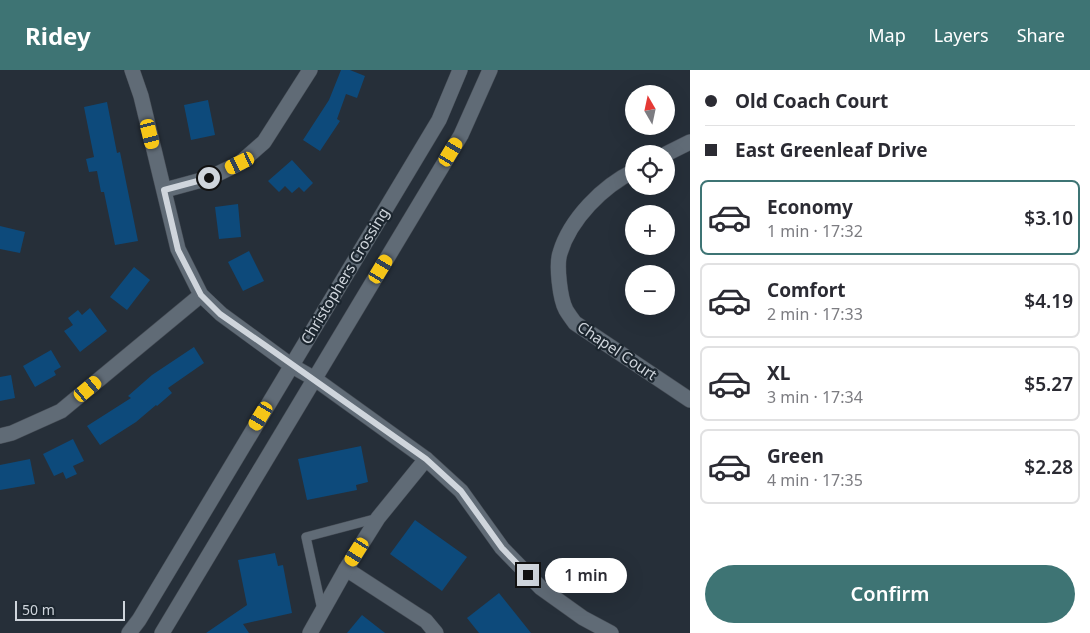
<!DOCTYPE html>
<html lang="en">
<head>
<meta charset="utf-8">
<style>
  body { margin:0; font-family:"Noto Sans",sans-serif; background:#f2f2f3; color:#2b2b33; height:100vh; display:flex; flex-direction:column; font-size:19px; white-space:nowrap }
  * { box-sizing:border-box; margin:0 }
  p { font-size:16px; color:#7c7c81 }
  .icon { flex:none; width:28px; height:28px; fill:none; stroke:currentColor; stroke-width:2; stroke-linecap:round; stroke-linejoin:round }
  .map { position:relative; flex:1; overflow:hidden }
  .details { display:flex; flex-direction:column; background:#fff; width:400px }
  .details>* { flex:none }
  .top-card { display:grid; align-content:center; height:110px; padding:0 15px; background:#fff }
  .needle { width:32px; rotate:351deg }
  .fabs { position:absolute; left:625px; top:15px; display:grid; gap:10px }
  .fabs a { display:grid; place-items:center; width:50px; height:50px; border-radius:50%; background:#fff; box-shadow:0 5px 20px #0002; font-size:25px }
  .scale { position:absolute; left:15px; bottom:12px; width:110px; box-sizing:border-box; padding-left:5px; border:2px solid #cfd5dc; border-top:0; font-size:14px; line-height:18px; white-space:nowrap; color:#cfd5dc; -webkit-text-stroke:4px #1c262f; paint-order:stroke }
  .end { position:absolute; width:22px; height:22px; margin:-11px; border:6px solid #cfd5dc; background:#111; box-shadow:0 0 0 2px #111 }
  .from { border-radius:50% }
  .bubble { position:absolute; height:35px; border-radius:18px; background:#fff; box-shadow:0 5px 20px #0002; font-size:16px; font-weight:600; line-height:35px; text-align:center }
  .car { position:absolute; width:15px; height:30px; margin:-15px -8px; border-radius:6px; box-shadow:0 0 4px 1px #0007; background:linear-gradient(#f5c518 24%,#345 0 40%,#f5c518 0 76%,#345 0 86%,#f5c518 0) }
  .top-card b { display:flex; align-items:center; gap:18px; height:48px; font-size:19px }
  .top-card b+b { border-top:1px solid #e1e1e2 }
  .top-card i { width:12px; height:12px; background:#2b2b33 }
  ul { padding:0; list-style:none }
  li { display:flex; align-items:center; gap:15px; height:75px; margin:0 10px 8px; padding:0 5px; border:2px solid #e1e1e2; border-radius:8px }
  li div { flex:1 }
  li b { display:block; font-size:19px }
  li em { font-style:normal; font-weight:600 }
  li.current { border-color:#3e7474 }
  li>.icon { width:45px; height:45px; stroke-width:1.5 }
  .action { display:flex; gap:10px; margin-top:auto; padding:10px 15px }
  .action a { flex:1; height:58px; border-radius:30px; background:#3e7474; color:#fff; font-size:20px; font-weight:600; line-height:58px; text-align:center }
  header { display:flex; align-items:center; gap:30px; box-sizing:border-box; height:70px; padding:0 25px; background:#3e7474; color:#fff }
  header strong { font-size:24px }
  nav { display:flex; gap:28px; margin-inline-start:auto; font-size:18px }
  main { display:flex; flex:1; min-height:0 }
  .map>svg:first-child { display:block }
  .building { fill:#0d4a7b }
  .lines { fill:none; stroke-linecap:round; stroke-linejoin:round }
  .service-casing { stroke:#454c55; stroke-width:10 }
  .minor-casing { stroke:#454c55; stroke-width:16 }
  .tertiary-casing { stroke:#454c55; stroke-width:16 }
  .service { stroke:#606b76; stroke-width:9 }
  .minor { stroke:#606b76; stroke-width:15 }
  .tertiary { stroke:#606b76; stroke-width:15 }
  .route { stroke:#cfd5dc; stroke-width:6 }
  .labels { text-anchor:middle; stroke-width:4.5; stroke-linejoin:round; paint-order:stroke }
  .street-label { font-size:15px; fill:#cfd5dc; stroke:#1c262f }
</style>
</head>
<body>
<header>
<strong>Ridey</strong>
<nav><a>Map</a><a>Layers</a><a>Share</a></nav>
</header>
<main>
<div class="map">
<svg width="690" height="563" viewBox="0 0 690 563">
  <rect width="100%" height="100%" fill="#262f39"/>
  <g class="building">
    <polygon points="341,0 350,0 365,6 357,28 346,24 337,49 340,51 320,81 303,70 329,30"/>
    <polygon points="208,30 215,65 191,70 184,35"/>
    <polygon points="107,32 117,83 120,82 138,171 115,175 104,122 101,122 97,101 89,102 86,89 94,87 84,37"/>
    <polygon points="292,90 313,113 304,122 299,117 292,123 285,116 279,122 268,111"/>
    <polygon points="238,134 241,167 219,169 215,137"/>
    <polygon points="0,156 25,162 20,183 0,179"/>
    <polygon points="249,181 264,211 243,221 228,192"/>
    <polygon points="134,197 150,210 127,240 110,227"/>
    <polygon points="90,238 107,261 80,282 64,261 73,255 68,248 78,240 82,245"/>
    <polygon points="194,277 204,293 168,318 172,323 157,336 156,335 136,352 100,375 87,356 131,328 128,326 152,305"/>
    <polygon points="51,280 61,297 54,301 56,305 35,317 23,296"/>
    <polygon points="11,305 15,328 0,331 0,307"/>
    <polygon points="73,369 84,391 73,396 77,404 66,409 63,402 54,406 43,384"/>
    <polygon points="361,376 368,412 356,415 357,420 307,430 298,389"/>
    <polygon points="30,389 35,414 0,420 0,395"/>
    <polygon points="415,450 467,487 442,521 390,484"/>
    <polygon points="275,483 278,496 283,495 292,543 243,554 249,563 206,563 247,535 238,490"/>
    <polygon points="499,523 531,563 479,563 467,548"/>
    <polygon points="362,545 385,563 347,563"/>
  </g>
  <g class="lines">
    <defs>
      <polyline id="service" points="322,540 306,467 378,448"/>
      <g id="minor">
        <polyline points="132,0 141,26 178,179 201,225 221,244 292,296 315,309 426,389 461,421 502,478 541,518 583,548 611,563"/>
        <polyline points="666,84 690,72"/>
        <path d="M 634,101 C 603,116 570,149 560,183 C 556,195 560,229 566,240 C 569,245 572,249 575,253 L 690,330"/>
        <polyline points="165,120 209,108 240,93 264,72 310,0"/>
        <polyline points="0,366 12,363 61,341 201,225"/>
        <polyline points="346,499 426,551 436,563"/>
        <polyline points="310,563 346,499 378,448 426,389"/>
      </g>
      <g id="tertiary">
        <polyline points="129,563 139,550 439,50 460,0"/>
        <polyline points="162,563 461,65 490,0"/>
      </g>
    </defs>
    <use href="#service" class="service-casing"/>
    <use href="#minor" class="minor-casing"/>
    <use href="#tertiary" class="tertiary-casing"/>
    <use href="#service" class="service"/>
    <use href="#minor" class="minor"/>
    <use href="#tertiary" class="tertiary"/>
  </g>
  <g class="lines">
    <polyline class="route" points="209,108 164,120 178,180 201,225 220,244 266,276 426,389 461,421 502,478 528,505"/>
  </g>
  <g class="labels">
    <g class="street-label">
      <text transform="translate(345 206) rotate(-59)" y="5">Christophers Crossing</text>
      <text transform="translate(617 281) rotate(34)" y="5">Chapel Court</text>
    </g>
  </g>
</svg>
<div class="fabs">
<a><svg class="needle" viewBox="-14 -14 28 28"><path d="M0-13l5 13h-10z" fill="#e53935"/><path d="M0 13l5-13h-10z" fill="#7c7c81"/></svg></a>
<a><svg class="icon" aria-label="locate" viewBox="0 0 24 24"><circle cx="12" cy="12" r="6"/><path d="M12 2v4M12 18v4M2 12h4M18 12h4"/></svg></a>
<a>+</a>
<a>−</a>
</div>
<div class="scale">50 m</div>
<i class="end from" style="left:209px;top:108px"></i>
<i class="end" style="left:528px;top:505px"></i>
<div class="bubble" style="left:545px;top:488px;width:82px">1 min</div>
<i class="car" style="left:150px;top:64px;rotate:166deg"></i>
<i class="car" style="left:451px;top:82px;rotate:31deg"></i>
<i class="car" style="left:240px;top:93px;rotate:244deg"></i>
<i class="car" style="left:381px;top:199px;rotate:31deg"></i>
<i class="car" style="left:88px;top:319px;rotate:50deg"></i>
<i class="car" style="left:261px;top:346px;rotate:211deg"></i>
<i class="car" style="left:357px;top:482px;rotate:212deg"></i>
</div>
<section class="details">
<div class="top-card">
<b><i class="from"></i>Old Coach Court</b>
<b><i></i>East Greenleaf Drive</b>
</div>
<ul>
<li class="current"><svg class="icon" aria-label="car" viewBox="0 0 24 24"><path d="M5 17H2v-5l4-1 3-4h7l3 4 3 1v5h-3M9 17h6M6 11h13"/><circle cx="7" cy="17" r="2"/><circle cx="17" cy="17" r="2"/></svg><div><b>Economy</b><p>1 min · 17:32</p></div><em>$3.10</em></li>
<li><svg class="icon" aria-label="car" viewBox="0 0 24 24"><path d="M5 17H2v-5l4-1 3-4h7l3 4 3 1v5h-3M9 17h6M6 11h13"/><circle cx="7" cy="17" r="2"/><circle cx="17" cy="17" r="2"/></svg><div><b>Comfort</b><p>2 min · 17:33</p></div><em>$4.19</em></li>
<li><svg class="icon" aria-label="car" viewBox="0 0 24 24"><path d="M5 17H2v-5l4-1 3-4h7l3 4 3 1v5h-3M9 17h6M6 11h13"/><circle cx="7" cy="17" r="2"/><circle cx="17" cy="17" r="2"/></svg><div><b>XL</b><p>3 min · 17:34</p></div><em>$5.27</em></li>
<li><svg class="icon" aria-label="car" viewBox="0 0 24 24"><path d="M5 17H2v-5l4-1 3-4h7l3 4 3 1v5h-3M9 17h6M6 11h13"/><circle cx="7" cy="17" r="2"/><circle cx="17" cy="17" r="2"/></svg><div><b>Green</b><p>4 min · 17:35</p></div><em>$2.28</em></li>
</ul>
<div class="action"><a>Confirm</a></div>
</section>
</main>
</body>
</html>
